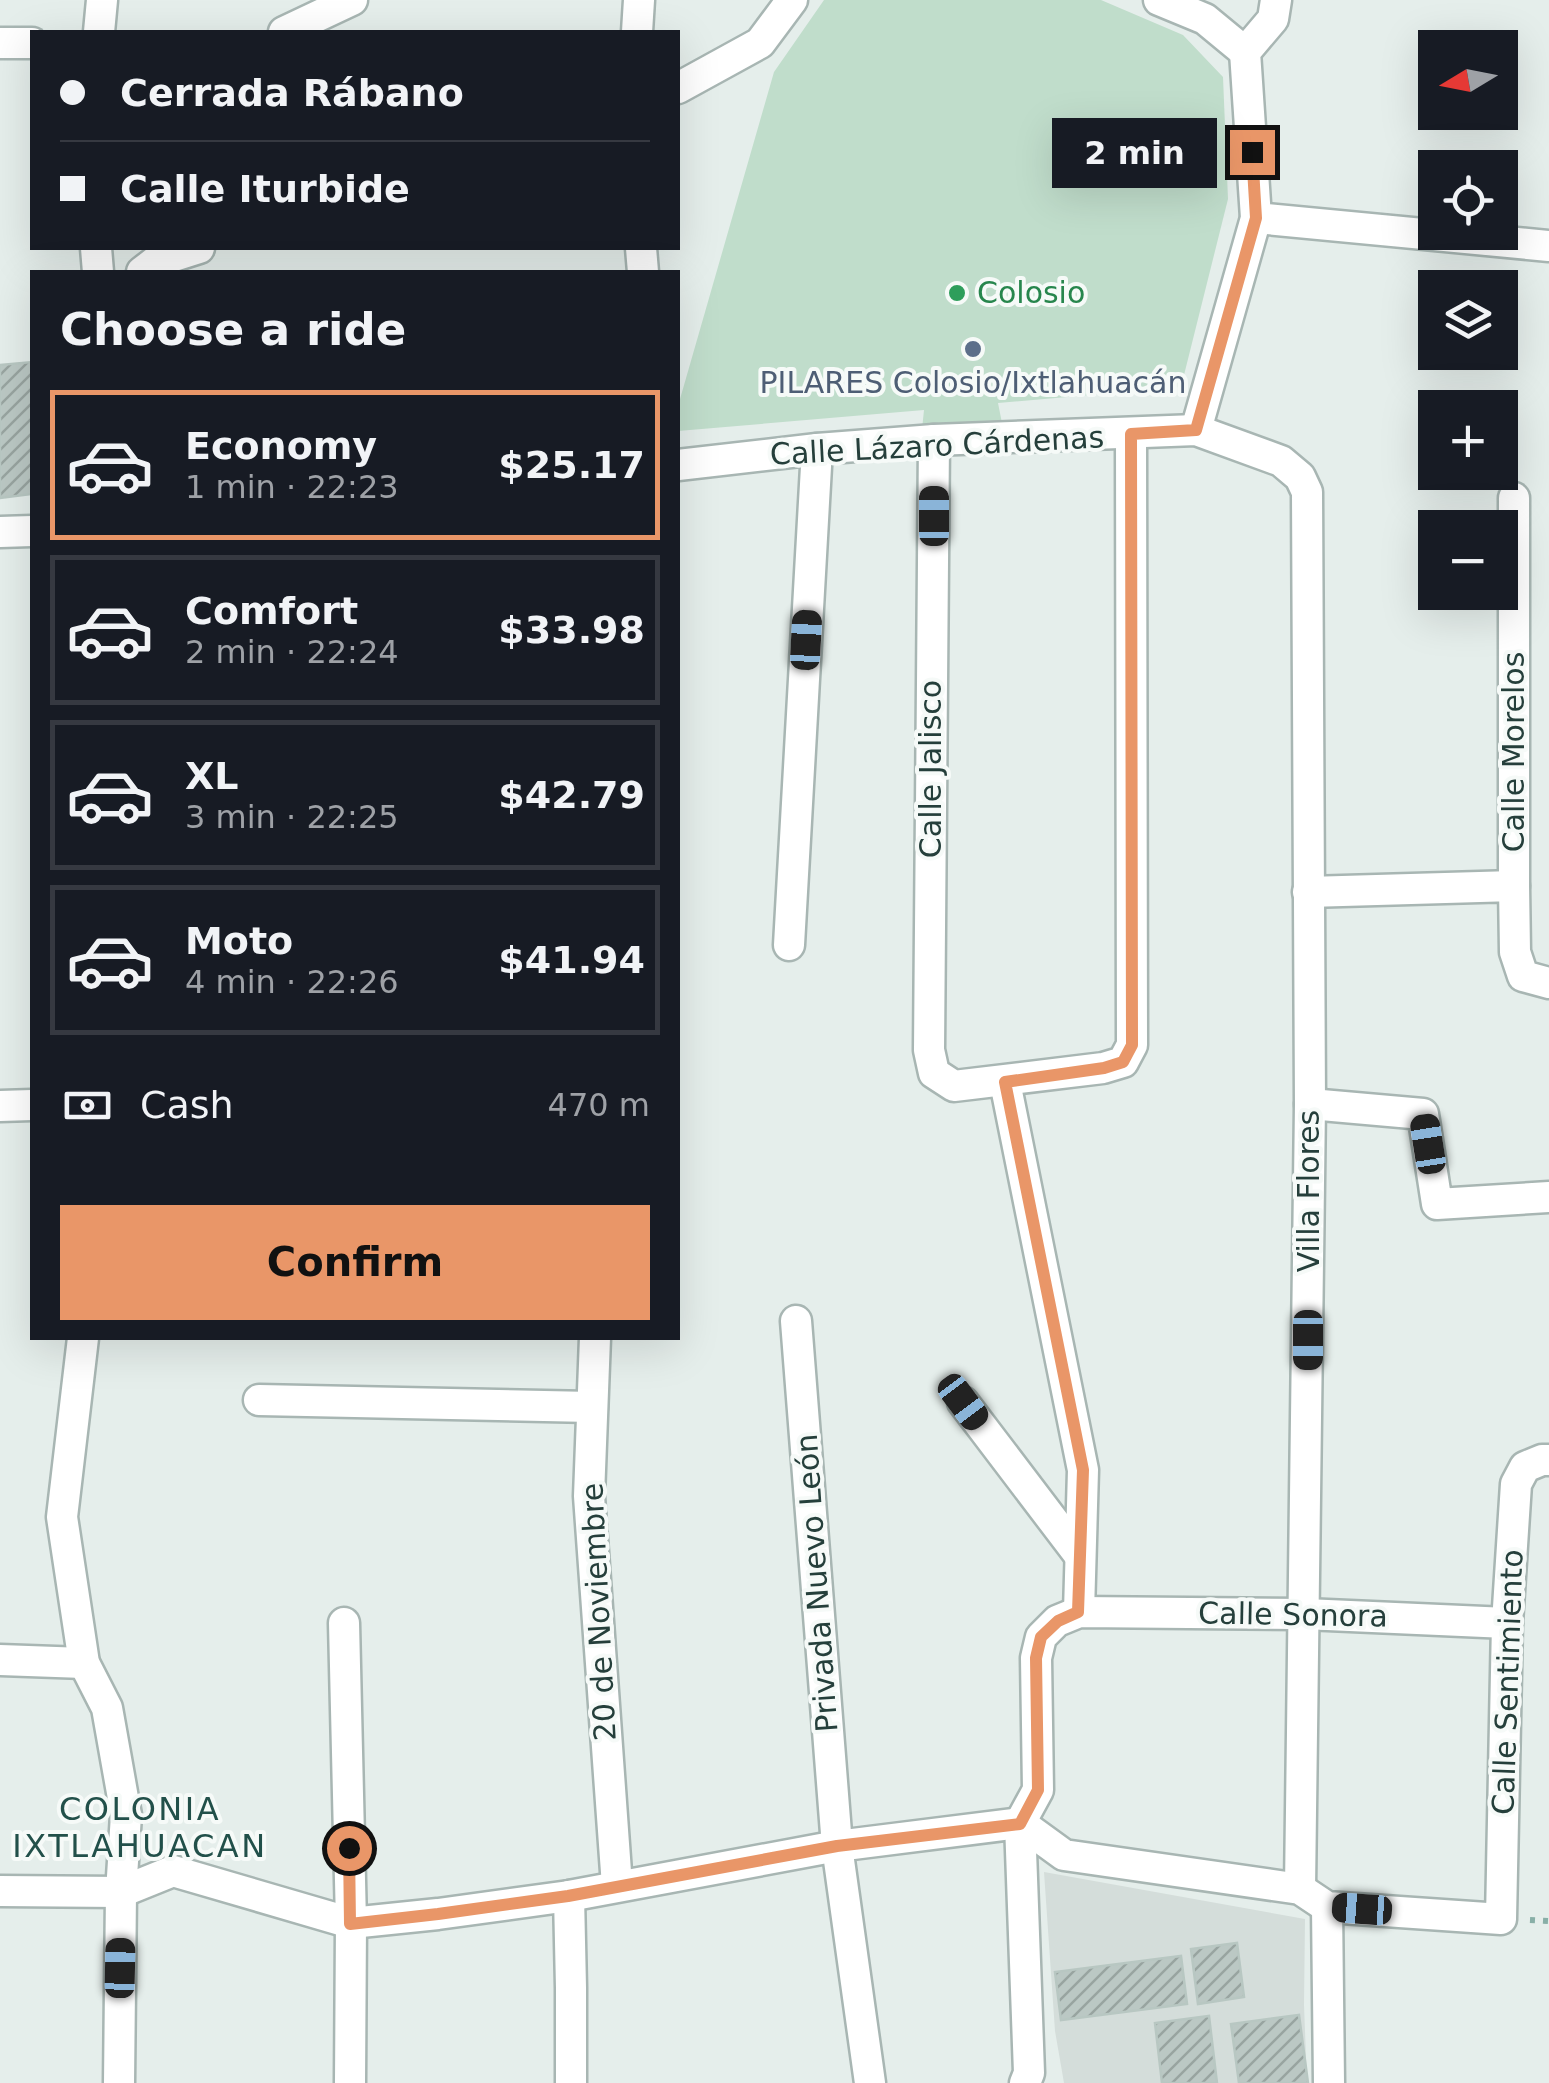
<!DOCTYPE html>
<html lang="en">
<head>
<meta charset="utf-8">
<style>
  body { margin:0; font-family:"DejaVu Sans",sans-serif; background:#20242c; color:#f1f3f6; height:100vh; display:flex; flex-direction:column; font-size:38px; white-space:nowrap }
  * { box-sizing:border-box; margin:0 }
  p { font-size:32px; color:#9ea1a6 }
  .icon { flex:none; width:55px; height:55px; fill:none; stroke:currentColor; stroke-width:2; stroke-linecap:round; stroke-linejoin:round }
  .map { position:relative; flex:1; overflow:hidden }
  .details { position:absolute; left:30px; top:270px; width:650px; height:1070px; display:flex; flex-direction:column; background:#171b24; border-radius:0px; box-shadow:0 10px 40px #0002 }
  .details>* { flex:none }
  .top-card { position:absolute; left:30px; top:30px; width:650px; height:220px; border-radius:0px; box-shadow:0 10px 40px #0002; display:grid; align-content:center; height:220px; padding:0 30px; background:#171b24 }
  .needle { width:65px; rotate:260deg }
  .controls { position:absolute; left:1418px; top:30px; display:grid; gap:20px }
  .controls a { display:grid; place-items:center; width:100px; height:100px; border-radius:0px; background:#171b24; box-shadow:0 10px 40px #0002; font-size:50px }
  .end { position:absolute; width:45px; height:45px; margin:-22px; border:12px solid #e99668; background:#111; box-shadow:0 0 0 5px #111 }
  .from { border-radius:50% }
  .bubble { position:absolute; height:70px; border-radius:0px; background:#171b24; box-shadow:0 10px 40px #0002; font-size:32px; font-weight:600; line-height:70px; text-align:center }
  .car { position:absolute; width:30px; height:60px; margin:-30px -15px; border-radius:12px; box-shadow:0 0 8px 2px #0007; background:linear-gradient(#222 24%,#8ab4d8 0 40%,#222 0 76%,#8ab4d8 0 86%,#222 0) }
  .top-card b { display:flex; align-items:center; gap:35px; height:95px; font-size:38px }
  .top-card b+b { border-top:2px solid #363941 }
  .top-card i { width:25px; height:25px; background:#f1f3f6 }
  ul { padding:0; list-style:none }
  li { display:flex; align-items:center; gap:30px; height:150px; margin:0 20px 15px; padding:0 10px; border:5px solid #363941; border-radius:0px }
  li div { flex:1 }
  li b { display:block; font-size:38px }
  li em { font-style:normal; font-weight:600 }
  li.current { border-color:#e99668 }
  li>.icon { width:90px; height:90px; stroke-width:1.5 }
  h2 { padding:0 30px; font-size:45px; line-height:120px }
  .pay { display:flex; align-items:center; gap:25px; height:110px; padding:0 30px; font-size:38px }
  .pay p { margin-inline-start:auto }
  .cta { display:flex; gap:20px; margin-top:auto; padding:20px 30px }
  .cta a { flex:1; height:115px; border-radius:0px; background:#e99668; color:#111; font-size:40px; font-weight:600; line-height:115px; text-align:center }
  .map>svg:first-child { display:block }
  .built { fill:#d4ddda }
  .park { fill:#c0ddcb }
  .building { fill:url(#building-hatch); stroke:#b8c7c2; stroke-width:2.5 }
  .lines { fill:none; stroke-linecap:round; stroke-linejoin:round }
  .minor-casing { stroke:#a8b6b3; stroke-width:35 }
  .path { stroke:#88afa7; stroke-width:6; stroke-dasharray:5 8; stroke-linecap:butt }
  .minor { stroke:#fff; stroke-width:30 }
  .route { stroke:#e99668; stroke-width:12 }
  .leisure-dot { fill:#2e9e5b; stroke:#f6faf8; stroke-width:4 }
  .service-dot { fill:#5c6f8a; stroke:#f6faf8; stroke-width:4 }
  .labels { text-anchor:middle; stroke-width:8; stroke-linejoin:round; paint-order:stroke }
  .leisure-label { font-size:30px; fill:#27864d; stroke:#f6faf8; text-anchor:start }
  .service-label { font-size:30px; fill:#4e5e75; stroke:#f6faf8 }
  .street-label { font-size:30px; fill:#253f3b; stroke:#f6faf8 }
  .neighbourhood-label { font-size:32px; letter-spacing:2.5px; fill:#22504a; stroke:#f6faf8 }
</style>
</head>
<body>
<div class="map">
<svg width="1549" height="2083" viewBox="0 0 1549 2083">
  <defs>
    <pattern id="building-hatch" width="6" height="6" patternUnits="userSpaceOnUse" patternTransform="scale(2.5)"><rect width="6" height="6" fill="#bbc8c4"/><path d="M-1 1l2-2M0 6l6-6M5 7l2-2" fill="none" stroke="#98a4a0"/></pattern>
  </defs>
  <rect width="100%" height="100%" fill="#e5eeeb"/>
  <polygon class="built" points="1044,1872 1305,1919 1304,2005 1307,2083 1064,2083 1055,2031"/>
  <polygon class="park" points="824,0 1101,0 1183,35 1223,77 1228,199 1181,387 998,403 1004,433 921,439 924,410 678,431 678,406 774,72"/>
  <g class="building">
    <polygon points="32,362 32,494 0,498 0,365"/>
    <polygon points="1237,1943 1244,1997 1198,2004 1191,1949"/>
    <polygon points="1181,1956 1187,2004 1061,2020 1055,1972"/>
    <polygon points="1299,2015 1308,2083 1239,2083 1231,2024"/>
    <polygon points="1209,2016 1217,2083 1162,2083 1155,2023"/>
  </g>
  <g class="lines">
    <defs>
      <g id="minor">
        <polyline points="1159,0 1205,19 1245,52"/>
        <polyline points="99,32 102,0"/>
        <polyline points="284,32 352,0"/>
        <polyline points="637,32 639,0"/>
        <polyline points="0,43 32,43"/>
        <polyline points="678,88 760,43 792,0"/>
        <polyline points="1256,218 1549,246"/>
        <polyline points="96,248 98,272"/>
        <polyline points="641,248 643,272"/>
        <polyline points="142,272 155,262 199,248"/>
        <polyline points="1196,430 1256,218 1245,52 1273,19 1276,0"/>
        <polyline points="934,440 929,1050 934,1073 954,1086 1103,1068 1123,1062 1132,1045 1131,434"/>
        <polyline points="678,465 817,449 934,440 1196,430 1281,461 1300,477 1307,492 1310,1104 1300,1889"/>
        <polyline points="1514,498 1514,886"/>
        <polyline points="0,532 32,531"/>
        <polyline points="1308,892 1514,886 1515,952 1523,976 1549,983"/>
        <polyline points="789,945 817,449"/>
        <polyline points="1005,1082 1083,1470 1079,1612"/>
        <polyline points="1310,1104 1423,1114 1437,1204 1549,1197"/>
        <polyline points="0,1106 32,1105"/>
        <polyline points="796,1321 837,1846 870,2083"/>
        <polyline points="83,1338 62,1517 84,1663 107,1708 126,1815 121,1892 119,2083"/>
        <polyline points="595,1338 589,1496 617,1886"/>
        <polyline points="259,1400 592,1407"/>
        <polyline points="963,1402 1080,1556"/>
        <polyline points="344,1623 351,1923 350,2083"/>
        <polyline points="0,1660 84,1663"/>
        <polyline points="0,1891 121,1892 173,1871 351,1923 438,1914 569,1896 837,1846 1020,1823 1064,1855 1300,1889 1327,1907 1501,1919 1507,1623 1516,1484 1525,1467 1542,1460 1549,1460"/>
        <polyline points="569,1896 571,1988 571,2083"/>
        <polyline points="1327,1907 1329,2083"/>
        <polyline points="1025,2083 1029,2073 1020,1823 1038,1790 1036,1658 1041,1637 1057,1621 1079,1612 1305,1614 1507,1623"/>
      </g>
    </defs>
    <use href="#minor" class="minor-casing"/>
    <polyline class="path" points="1530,1920 1549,1921"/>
    <use href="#minor" class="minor"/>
  </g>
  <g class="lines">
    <polyline class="route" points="349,1848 350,1924 438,1914 568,1896 837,1846 1020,1824 1038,1790 1036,1658 1041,1637 1058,1621 1078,1612 1083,1470 1005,1082 1104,1068 1123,1062 1132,1045 1131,434 1196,430 1256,218 1252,152"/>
  </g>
  <circle class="leisure-dot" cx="957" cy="293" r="10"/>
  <circle class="service-dot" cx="973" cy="349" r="10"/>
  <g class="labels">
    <g class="leisure-label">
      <text x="977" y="303">Colosio</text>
    </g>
    <g class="service-label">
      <text x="973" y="393">PILARES Colosio/Ixtlahuacán</text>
    </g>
    <g class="street-label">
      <text transform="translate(937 446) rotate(-3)" y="10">Calle Lázaro Cárdenas</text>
      <text transform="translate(1514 752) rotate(-90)" y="10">Calle Morelos</text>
      <text transform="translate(931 769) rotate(-90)" y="10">Calle Jalisco</text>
      <text transform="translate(1309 1191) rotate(-90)" y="10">Villa Flores</text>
      <text transform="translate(817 1583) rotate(-94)" y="10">Privada Nuevo León</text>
      <text transform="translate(599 1612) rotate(-93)" y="10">20 de Noviembre</text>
      <text transform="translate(1293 1615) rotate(1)" y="10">Calle Sonora</text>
      <text transform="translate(1508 1682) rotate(-88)" y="10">Calle Sentimiento</text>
    </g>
    <g class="neighbourhood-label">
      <text x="140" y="1820">COLONIA<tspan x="140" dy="37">IXTLAHUACAN</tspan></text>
    </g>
  </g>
</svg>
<div class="controls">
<a><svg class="needle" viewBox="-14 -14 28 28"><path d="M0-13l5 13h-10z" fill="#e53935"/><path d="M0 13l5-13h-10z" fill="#9ea1a6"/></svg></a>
<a><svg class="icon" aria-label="locate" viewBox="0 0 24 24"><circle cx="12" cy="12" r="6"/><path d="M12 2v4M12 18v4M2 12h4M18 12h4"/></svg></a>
<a><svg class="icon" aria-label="layers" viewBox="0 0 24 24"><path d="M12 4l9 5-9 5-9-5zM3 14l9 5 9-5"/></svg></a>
<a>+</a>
<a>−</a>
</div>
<i class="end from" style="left:349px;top:1848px"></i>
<i class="end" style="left:1252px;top:152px"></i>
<div class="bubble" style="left:1052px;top:118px;width:165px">2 min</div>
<i class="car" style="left:934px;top:516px;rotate:0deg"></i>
<i class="car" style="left:806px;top:640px;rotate:3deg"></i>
<i class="car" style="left:1428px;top:1144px;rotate:351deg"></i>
<i class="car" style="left:1308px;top:1340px;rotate:180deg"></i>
<i class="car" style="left:963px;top:1402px;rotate:143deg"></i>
<i class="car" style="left:1362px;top:1909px;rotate:274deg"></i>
<i class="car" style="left:120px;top:1968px;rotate:1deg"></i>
<div class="top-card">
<b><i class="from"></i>Cerrada Rábano</b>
<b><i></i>Calle Iturbide</b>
</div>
<section class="details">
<h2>Choose a ride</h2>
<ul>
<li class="current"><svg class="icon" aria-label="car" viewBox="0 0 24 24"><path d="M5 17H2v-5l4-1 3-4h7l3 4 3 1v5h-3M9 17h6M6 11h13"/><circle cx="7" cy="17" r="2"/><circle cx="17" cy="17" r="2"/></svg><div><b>Economy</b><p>1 min · 22:23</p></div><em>$25.17</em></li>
<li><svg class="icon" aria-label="car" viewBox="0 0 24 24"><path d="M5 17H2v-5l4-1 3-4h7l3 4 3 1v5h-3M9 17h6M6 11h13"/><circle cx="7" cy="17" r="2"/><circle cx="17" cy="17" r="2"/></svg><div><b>Comfort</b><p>2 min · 22:24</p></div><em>$33.98</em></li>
<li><svg class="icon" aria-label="car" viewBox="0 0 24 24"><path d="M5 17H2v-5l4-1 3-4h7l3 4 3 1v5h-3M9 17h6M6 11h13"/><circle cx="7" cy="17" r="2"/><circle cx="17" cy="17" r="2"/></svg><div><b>XL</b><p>3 min · 22:25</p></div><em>$42.79</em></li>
<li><svg class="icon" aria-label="car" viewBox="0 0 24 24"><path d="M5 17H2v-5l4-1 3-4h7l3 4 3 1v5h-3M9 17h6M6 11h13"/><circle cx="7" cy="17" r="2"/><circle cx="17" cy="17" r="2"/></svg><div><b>Moto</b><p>4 min · 22:26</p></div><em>$41.94</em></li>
</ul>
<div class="pay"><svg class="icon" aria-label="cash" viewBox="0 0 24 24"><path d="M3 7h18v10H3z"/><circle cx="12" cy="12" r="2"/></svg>Cash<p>470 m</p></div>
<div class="cta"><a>Confirm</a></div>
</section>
</div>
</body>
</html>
